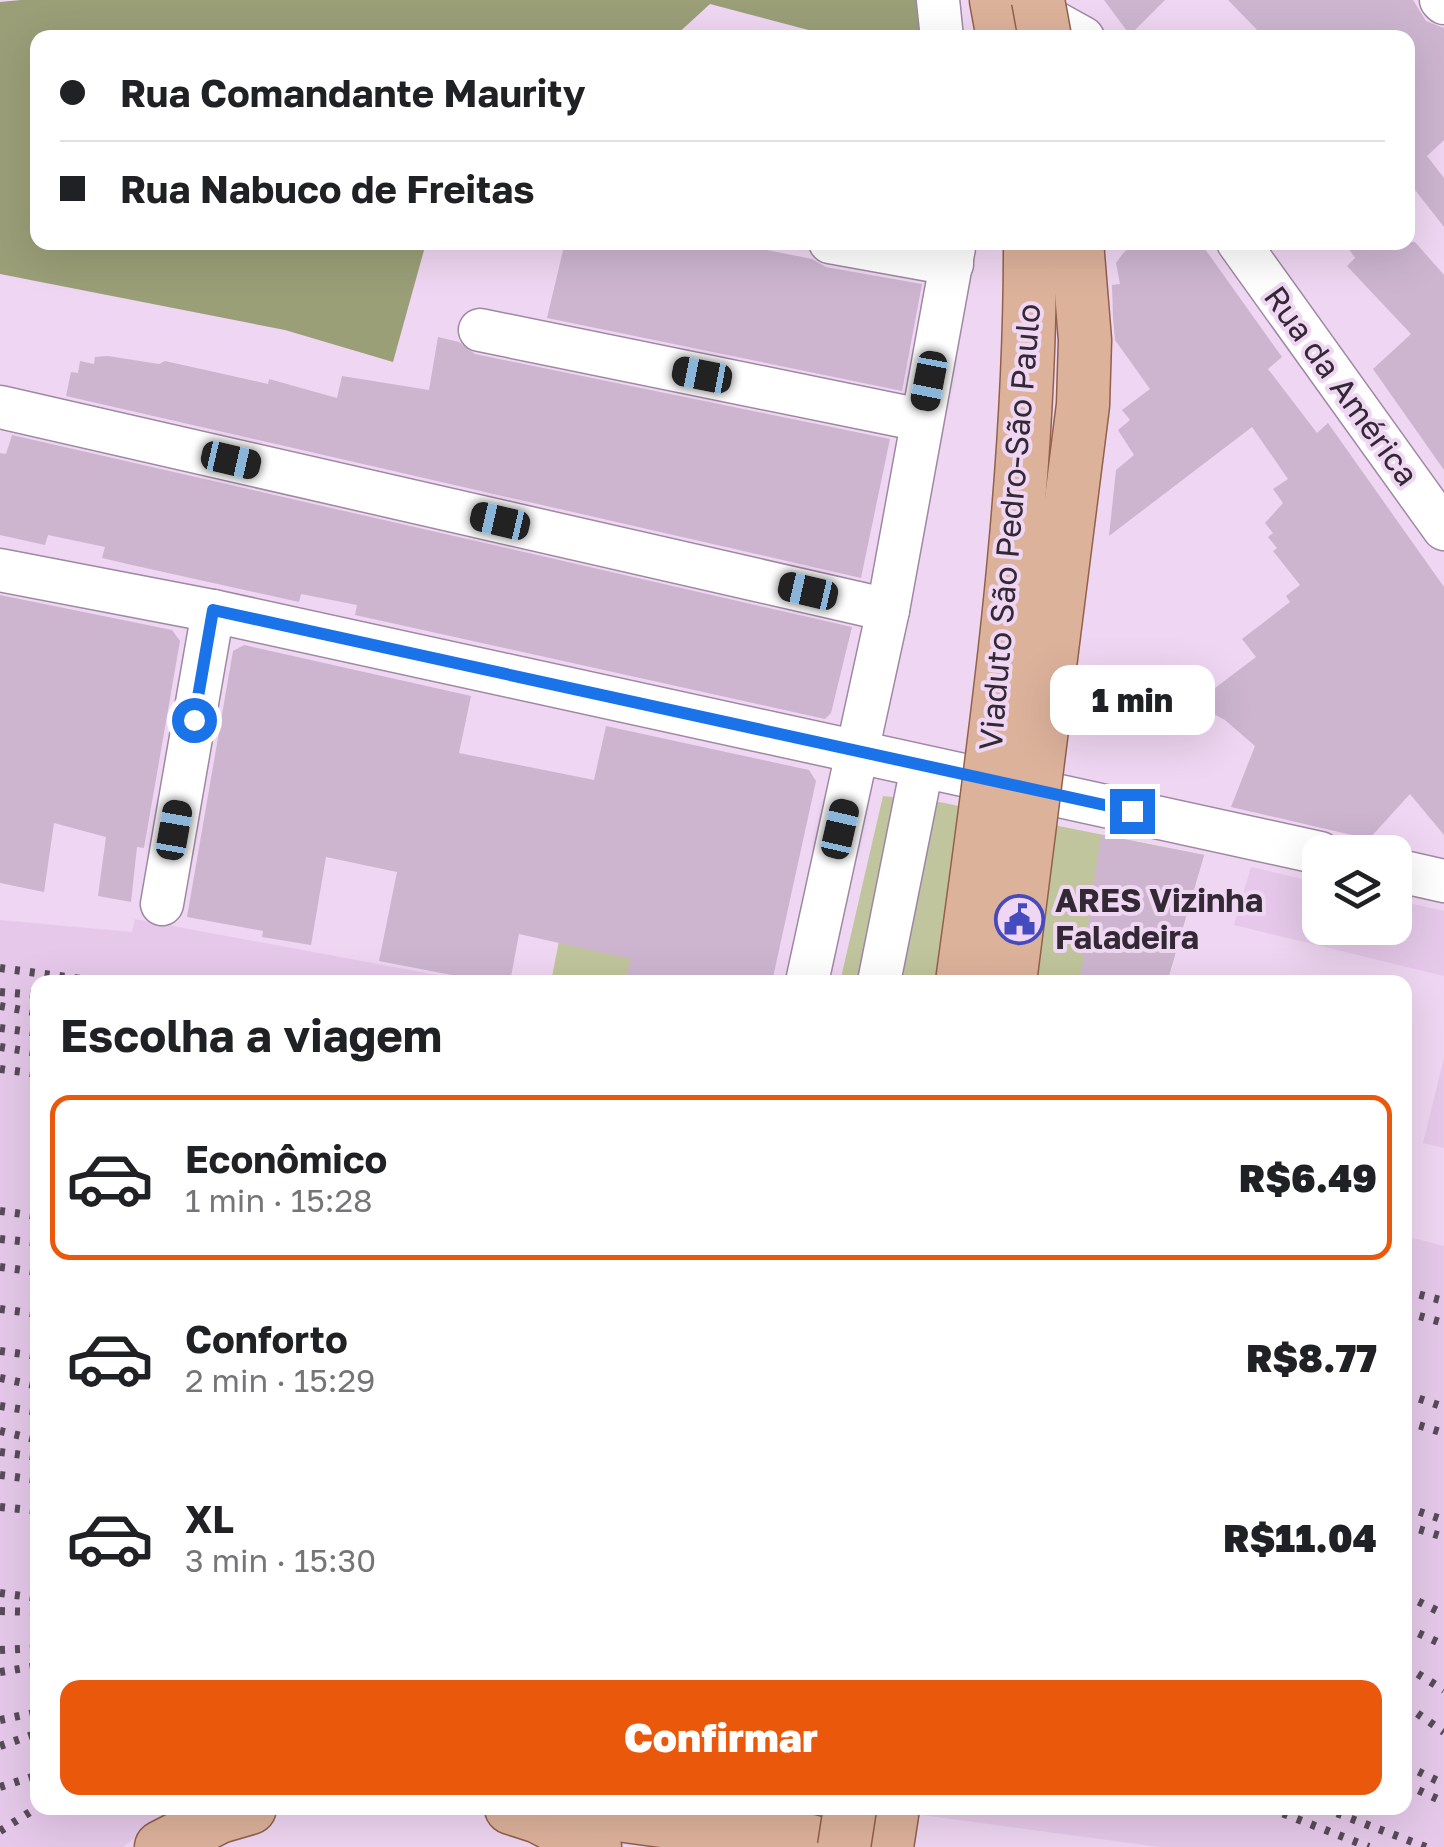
<!DOCTYPE html>
<html lang="pt">
<head>
<meta charset="utf-8">
<style>
  body { margin:0; font-family:"Golos Text",sans-serif; background:#f2f2f2; color:#202124; height:100vh; display:flex; flex-direction:column; font-size:38px; white-space:nowrap }
  * { box-sizing:border-box; margin:0 }
  p { font-size:32px; color:#757577 }
  .icon { flex:none; width:55px; height:55px; fill:none; stroke:currentColor; stroke-width:2; stroke-linecap:round; stroke-linejoin:round }
  .map { position:relative; flex:1; overflow:hidden }
  .drawer { position:absolute; left:30px; top:975px; width:1382px; height:840px; display:flex; flex-direction:column; background:#fff; border-radius:20px; box-shadow:0 10px 40px #0002 }
  .drawer>* { flex:none }
  .banner { position:absolute; left:30px; top:30px; width:1385px; height:220px; border-radius:20px; box-shadow:0 10px 40px #0002; display:grid; align-content:center; height:220px; padding:0 30px; background:#fff }
  .controls { position:absolute; left:1302px; top:835px; display:grid; gap:20px }
  .controls a { display:grid; place-items:center; width:110px; height:110px; border-radius:20px; background:#fff; box-shadow:0 10px 40px #0002; font-size:50px }
  .end { position:absolute; width:45px; height:45px; margin:-22px; border:12px solid #1a73e8; background:#fff; box-shadow:0 0 0 5px #fff }
  .from { border-radius:50% }
  .bubble { position:absolute; height:70px; border-radius:20px; background:#fff; box-shadow:0 10px 40px #0002; font-size:32px; font-weight:800; line-height:70px; text-align:center }
  .car { position:absolute; width:30px; height:60px; margin:-30px -15px; border-radius:12px; box-shadow:0 0 8px 2px #0007; background:linear-gradient(#222 24%,#8ab4d8 0 40%,#222 0 76%,#8ab4d8 0 86%,#222 0) }
  .banner b { display:flex; align-items:center; gap:35px; height:95px; font-size:38px }
  .banner b+b { border-top:2px solid #e0e0e0 }
  .banner i { width:25px; height:25px; background:#202124 }
  ul { padding:0; list-style:none }
  li { display:flex; align-items:center; gap:30px; height:165px; margin:0 20px 15px; padding:0 10px; border:5px solid transparent; border-radius:20px }
  li div { flex:1 }
  li b { display:block; font-size:38px }
  li em { font-style:normal; font-weight:800 }
  li.selected { border-color:#ea580c }
  li>.icon { width:90px; height:90px; stroke-width:1.5 }
  h2 { padding:0 30px; font-size:45px; line-height:120px }
  .action { display:flex; gap:20px; margin-top:auto; padding:20px 30px }
  .action a { flex:1; height:115px; border-radius:20px; background:#ea580c; color:#fff; font-size:40px; font-weight:800; line-height:115px; text-align:center }
  .map>svg:first-child { display:block }
  .built { fill:#e6c9ea }
  .green { fill:#c0c59d }
  .forest { fill:#9b9f78 }
  .building { fill:#cdb5d0 }
  .lines { fill:none; stroke-linecap:round; stroke-linejoin:round }
  .minor-casing { stroke:#9f88a2; stroke-width:45 }
  .major-casing { stroke:#93604b; stroke-width:55 }
  .minor { stroke:#fff; stroke-width:42 }
  .major { stroke:#ddb29b; stroke-width:52 }
  .rail { stroke:#584b59; stroke-width:8; stroke-dasharray:5 10; stroke-linecap:butt }
  .major-bridge-casing { stroke:#93604b; stroke-width:55; stroke-linecap:butt }
  .major-bridge { stroke:#ddb29b; stroke-width:52 }
  .route { stroke:#1a73e8; stroke-width:12 }
  .labels { text-anchor:middle; stroke-width:8; stroke-linejoin:round; paint-order:stroke }
  .street-label { font-size:32px; fill:#332934; stroke:#efd6f2 }
  .poi-label { font-size:32px; font-weight:bold; fill:#332934; stroke:#efd6f2; text-anchor:start }
</style>
</head>
<body>
<div class="map">
<svg width="1444" height="1847" viewBox="0 0 1444 1847">
  <rect width="100%" height="100%" fill="#efd6f2"/>
  <g class="built">
    <polygon points="1251,867 1320,883 1320,928 1395,928 1395,900 1444,911 1444,976 1234,925"/>
    <polygon points="135,919 475,982 38,982 38,1808 174,1808 123,1847 0,1847 0,920 132,932"/>
    <polygon points="1444,1058 1444,1148 1423,1143"/>
    <polygon points="1405,1236 1444,1246 1444,1847 1160,1847 869,1808 1405,1808"/>
  </g>
  <g class="green">
    <polygon points="883,796 939,802 1204,855 1167,982 840,982"/>
    <polygon points="559,941 738,982 551,982"/>
  </g>
  <polygon class="forest" points="21,0 916,0 920,37 835,37 710,4 674,37 38,38 38,242 426,243 393,362 285,330 0,274 0,2"/>
  <g class="building">
    <polygon points="1104,0 1165,0 1130,35"/>
    <polygon points="1228,0 1413,0 1426,21 1444,28 1444,140 1427,156 1444,178 1444,227 1408,181 1408,38 1265,38"/>
    <polygon points="565,242 728,242 812,259 826,267 922,284 902,391 547,318"/>
    <polygon points="1139,242 1200,242 1282,357 1268,369 1317,433 1328,423 1444,587 1444,835 1410,794 1369,839 1231,807 1255,746 1225,720 1194,704 1256,657 1242,639 1290,602 1286,596 1300,585 1273,551 1277,548 1268,537 1273,533 1265,523 1283,503 1273,489 1288,479 1252,427 1109,536 1116,470 1134,455 1118,430 1130,420 1122,410 1150,389 1115,340 1113,318 1112,285 1120,284 1116,263 1124,252"/>
    <polygon points="1344,242 1415,242 1444,275 1444,470 1373,369 1411,334 1347,266 1355,258"/>
    <polygon points="438,337 459,342 475,354 890,439 861,578 66,396 71,372 78,373 80,361 94,364 95,357 108,356 159,364 165,361 268,384 269,379 337,398 342,376 429,390"/>
    <polygon points="12,435 852,627 831,713 825,719 355,615 357,605 301,594 299,602 132,565 102,558 105,547 48,535 45,545 0,535 0,453 6,454"/>
    <polygon points="0,595 172,630 180,641 144,848 137,847 131,902 98,896 106,837 54,823 44,892 0,883"/>
    <polygon points="244,645 471,696 459,753 594,780 606,726 809,770 816,781 772,982 659,982 627,975 631,959 519,934 510,982 488,982 379,961 397,872 326,857 311,945 262,937 263,931 187,917 233,651"/>
    <polygon points="1101,835 1204,855 1167,982 1080,982"/>
  </g>
  <g class="lines">
    <defs>
      <g id="minor">
        <polyline points="938,0 942,38"/>
        <polyline points="1441,0 1444,3"/>
        <polyline points="1014,15 1054,22 1083,38"/>
        <polyline points="830,242 952,264"/>
        <polyline points="1238,242 1444,529"/>
        <polyline points="480,330 921,420"/>
        <polyline points="0,407 888,610"/>
        <polyline points="0,570 213,611 1320,853"/>
        <polyline points="1395,870 1444,881"/>
        <polyline points="162,904 213,611"/>
        <polyline points="807,982 888,610 955,242"/>
        <polyline points="879,982 922,767"/>
      </g>
      <g id="major">
        <polyline points="996,0 1003,38"/>
        <polyline points="511,1808 539,1817 595,1847"/>
        <polyline points="566,1808 811,1841"/>
        <polyline points="161,1847 219,1817 250,1808"/>
        <polyline points="887,1847 893,1808"/>
      </g>
    </defs>
    <use href="#minor" class="minor-casing"/>
    <use href="#major" class="major-casing"/>
    <use href="#minor" class="minor"/>
    <use href="#major" class="major"/>
    <g class="rail">
      <polyline points="0,968 103,982"/>
      <polyline points="0,992 38,995"/>
      <polyline points="0,1006 38,1013"/>
      <polyline points="0,1028 38,1033"/>
      <polyline points="0,1047 38,1053"/>
      <polyline points="0,1069 38,1074"/>
      <polyline points="0,1211 38,1216"/>
      <polyline points="0,1239 38,1243"/>
      <polyline points="0,1267 38,1272"/>
      <polyline points="1405,1291 1444,1301"/>
      <polyline points="0,1309 38,1314"/>
      <polyline points="1405,1312 1444,1323"/>
      <polyline points="0,1351 38,1356"/>
      <polyline points="0,1378 38,1386"/>
      <polyline points="1405,1394 1444,1407"/>
      <polyline points="0,1406 38,1412"/>
      <polyline points="1405,1421 1444,1433"/>
      <polyline points="0,1431 38,1440"/>
      <polyline points="0,1452 38,1457"/>
      <polyline points="0,1475 38,1480"/>
      <polyline points="0,1507 38,1511"/>
      <polyline points="1405,1507 1444,1520"/>
      <polyline points="1405,1525 1444,1537"/>
      <polyline points="0,1593 38,1598"/>
      <polyline points="1405,1595 1444,1614"/>
      <polyline points="0,1611 38,1612"/>
      <polyline points="1405,1627 1444,1645"/>
      <polyline points="0,1650 38,1648"/>
      <polyline points="1405,1666 1444,1690"/>
      <polyline points="0,1672 38,1666"/>
      <polyline points="1405,1705 1444,1732"/>
      <polyline points="0,1720 38,1712"/>
      <polyline points="0,1746 38,1733"/>
      <polyline points="1405,1765 1444,1784"/>
      <polyline points="1405,1784 1444,1802"/>
      <polyline points="0,1787 38,1775"/>
      <polyline points="1269,1808 1369,1847"/>
      <polyline points="1323,1808 1426,1847"/>
      <polyline points="0,1831 38,1807"/>
    </g>
    <defs>
      <g id="major-bridge">
        <polyline points="1038,0 1045,38"/>
        <path d="M 962,982 C 995,743 1030,491 1030,250"/>
        <polyline points="1010,982 1083,405 1085,340 1077,242"/>
        <polyline points="844,1847 850,1808"/>
      </g>
    </defs>
    <use href="#major-bridge" class="major-bridge-casing"/>
    <use href="#major-bridge" class="major-bridge"/>
  </g>
  <g class="lines">
    <polyline class="route" points="194,720 213,610 1132,811"/>
  </g>
  <defs>
    <symbol id="civic-ring" viewBox="-11 -11 22 22"><circle r="9.5" fill="#efd6f2" stroke="#454abf" stroke-width="1.5"/><path d="M-.6-6.5H3V-4.5H.6V-3L4-1V1h2V6H-6V1h2V-1L-.6-3ZM-1.2 2.5V6h2.4V2.5Z" fill="#454abf"/></symbol>
  </defs>
  <g fill-rule="evenodd">
    <use href="#civic-ring" x="992" y="892" width="55" height="55"/>
  </g>
  <g class="labels">
    <g class="street-label">
      <text transform="translate(1341 386) rotate(54)" y="11">Rua da América</text>
      <text transform="translate(1010 527) rotate(-85)" y="11">Viaduto São Pedro-São Paulo</text>
    </g>
    <g class="poi-label">
      <text x="1055" y="912">ARES Vizinha<tspan x="1055" dy="37">Faladeira</tspan></text>
    </g>
  </g>
</svg>
<div class="controls">
<a><svg class="icon" aria-label="layers" viewBox="0 0 24 24"><path d="M12 4l9 5-9 5-9-5zM3 14l9 5 9-5"/></svg></a>
</div>
<i class="end from" style="left:194px;top:720px"></i>
<i class="end" style="left:1132px;top:811px"></i>
<div class="bubble" style="left:1050px;top:665px;width:165px">1 min</div>
<i class="car" style="left:702px;top:375px;rotate:281deg"></i>
<i class="car" style="left:929px;top:381px;rotate:191deg"></i>
<i class="car" style="left:231px;top:460px;rotate:103deg"></i>
<i class="car" style="left:500px;top:521px;rotate:283deg"></i>
<i class="car" style="left:808px;top:591px;rotate:283deg"></i>
<i class="car" style="left:840px;top:829px;rotate:13deg"></i>
<i class="car" style="left:174px;top:830px;rotate:10deg"></i>
<div class="banner">
<b><i class="from"></i>Rua Comandante Maurity</b>
<b><i></i>Rua Nabuco de Freitas</b>
</div>
<section class="drawer">
<h2>Escolha a viagem</h2>
<ul>
<li class="selected"><svg class="icon" aria-label="car" viewBox="0 0 24 24"><path d="M5 17H2v-5l4-1 3-4h7l3 4 3 1v5h-3M9 17h6M6 11h13"/><circle cx="7" cy="17" r="2"/><circle cx="17" cy="17" r="2"/></svg><div><b>Econômico</b><p>1 min · 15:28</p></div><em>R$6.49</em></li>
<li><svg class="icon" aria-label="car" viewBox="0 0 24 24"><path d="M5 17H2v-5l4-1 3-4h7l3 4 3 1v5h-3M9 17h6M6 11h13"/><circle cx="7" cy="17" r="2"/><circle cx="17" cy="17" r="2"/></svg><div><b>Conforto</b><p>2 min · 15:29</p></div><em>R$8.77</em></li>
<li><svg class="icon" aria-label="car" viewBox="0 0 24 24"><path d="M5 17H2v-5l4-1 3-4h7l3 4 3 1v5h-3M9 17h6M6 11h13"/><circle cx="7" cy="17" r="2"/><circle cx="17" cy="17" r="2"/></svg><div><b>XL</b><p>3 min · 15:30</p></div><em>R$11.04</em></li>
</ul>
<div class="action"><a>Confirmar</a></div>
</section>
</div>
</body>
</html>
